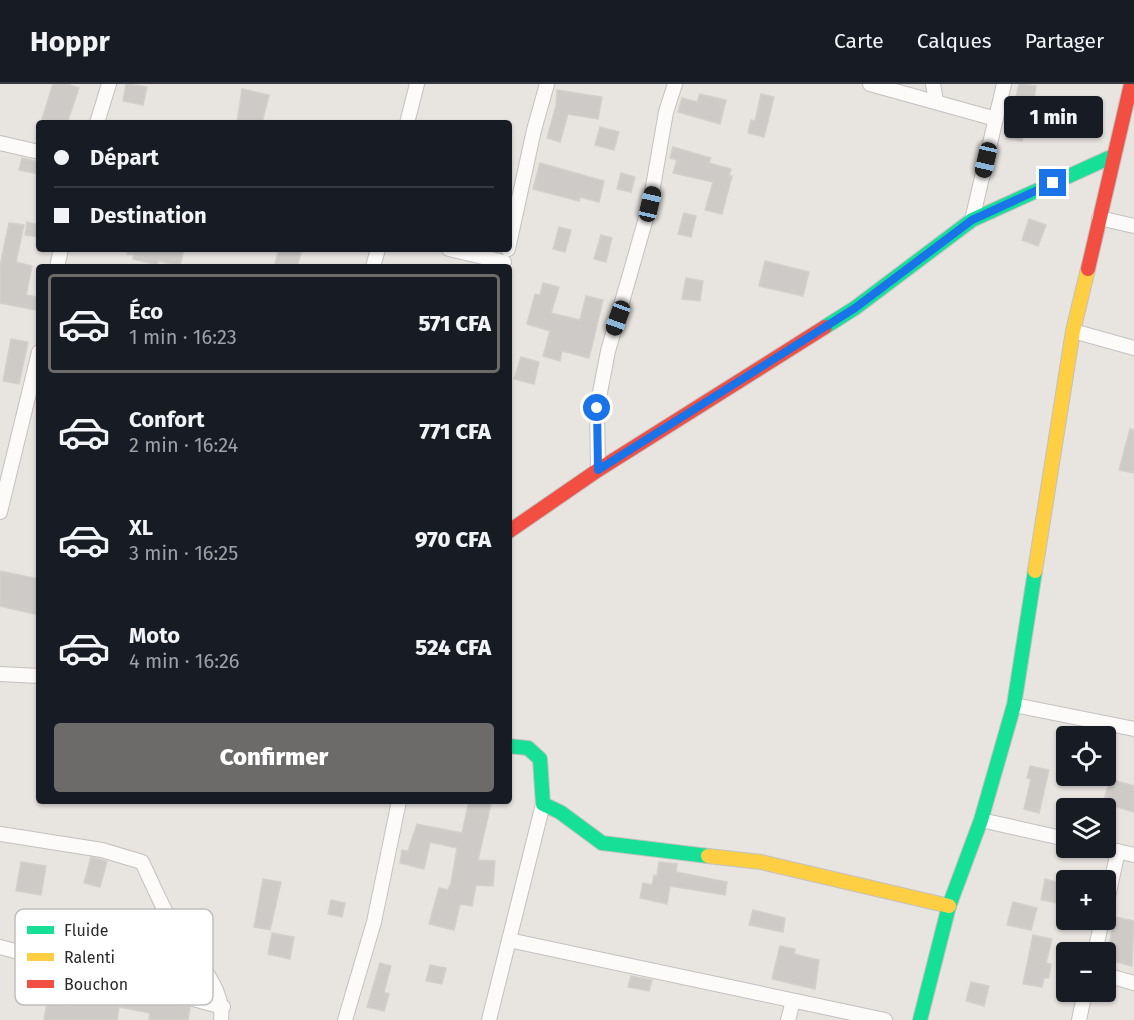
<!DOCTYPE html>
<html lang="fr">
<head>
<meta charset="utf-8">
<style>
  body { margin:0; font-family:"Fira Sans",sans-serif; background:#242831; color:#f1f3f6; height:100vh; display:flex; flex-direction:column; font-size:22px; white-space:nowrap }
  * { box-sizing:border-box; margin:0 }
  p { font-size:20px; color:#9ea1a6 }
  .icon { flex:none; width:33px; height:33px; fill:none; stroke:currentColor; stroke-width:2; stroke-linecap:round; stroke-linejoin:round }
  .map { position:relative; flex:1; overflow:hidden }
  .details { position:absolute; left:36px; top:180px; width:476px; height:540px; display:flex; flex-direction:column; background:#171b24; border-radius:6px; box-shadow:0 2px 4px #0004 }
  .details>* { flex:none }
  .hud { position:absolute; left:36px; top:36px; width:476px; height:132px; border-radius:6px; box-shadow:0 2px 4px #0004; display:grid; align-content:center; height:132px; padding:0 18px; background:#171b24 }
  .buttons { position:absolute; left:1056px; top:642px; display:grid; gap:12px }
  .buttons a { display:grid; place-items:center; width:60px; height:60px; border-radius:6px; background:#171b24; box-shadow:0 2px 4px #0004; font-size:30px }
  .end { position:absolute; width:27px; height:27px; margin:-14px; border:8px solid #1a73e8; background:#fff; box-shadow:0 0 0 3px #fff }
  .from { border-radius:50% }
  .bubble { position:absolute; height:42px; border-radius:6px; background:#171b24; box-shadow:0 2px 4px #0004; font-size:20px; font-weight:800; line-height:42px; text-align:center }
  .car { position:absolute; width:18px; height:36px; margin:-18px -9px; border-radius:8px; box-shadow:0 0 4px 2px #0007; background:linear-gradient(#222 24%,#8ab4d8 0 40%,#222 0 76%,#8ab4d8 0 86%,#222 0) }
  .hud b { display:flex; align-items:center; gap:21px; height:57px; font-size:22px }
  .hud b+b { border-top:2px solid #363941 }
  .hud i { width:15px; height:15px; background:#f1f3f6 }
  ul { padding:10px 0 0; list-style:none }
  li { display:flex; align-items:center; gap:18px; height:99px; margin:0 12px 9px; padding:0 6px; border:3px solid transparent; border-radius:6px }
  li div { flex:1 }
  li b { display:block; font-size:22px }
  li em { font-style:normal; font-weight:800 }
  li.active { border-color:#6c6b6a }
  li>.icon { width:54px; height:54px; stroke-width:1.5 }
  .cta { display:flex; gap:12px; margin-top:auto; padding:12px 18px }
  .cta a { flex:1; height:69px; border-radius:6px; background:#6c6b6a; color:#fff; font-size:24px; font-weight:800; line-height:69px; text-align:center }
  header { display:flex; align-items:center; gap:36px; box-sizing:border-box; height:84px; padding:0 30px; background:#171b24; border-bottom:2px solid #363941 }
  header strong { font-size:28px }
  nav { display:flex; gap:33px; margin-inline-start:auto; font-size:21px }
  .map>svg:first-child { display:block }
  .building { fill:#cdcac7; stroke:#d3d0cc; stroke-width:1.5 }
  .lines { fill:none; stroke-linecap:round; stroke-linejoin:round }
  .street-casing { stroke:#c2c1c0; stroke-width:16 }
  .fast-casing { stroke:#c2c1c0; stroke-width:16 }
  .slow-casing { stroke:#c2c1c0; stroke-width:16 }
  .jam-casing { stroke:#c2c1c0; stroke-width:16 }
  .street { stroke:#fcfbfa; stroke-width:14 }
  .fast { stroke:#16e098; stroke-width:14 }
  .slow { stroke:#ffcf43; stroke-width:14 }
  .jam { stroke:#f24e42; stroke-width:14 }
  .route { stroke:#1a73e8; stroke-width:8 }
  .key { fill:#fff; stroke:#bfbfbf; stroke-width:1.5 }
  .key-label { font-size:16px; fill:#2a2a2a }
</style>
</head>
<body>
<header>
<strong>Hoppr</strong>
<nav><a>Carte</a><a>Calques</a><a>Partager</a></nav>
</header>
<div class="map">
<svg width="1134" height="936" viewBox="0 0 1134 936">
  <rect width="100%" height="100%" fill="#e8e4e0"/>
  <g class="building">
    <polygon points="53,0 67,0 79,4 67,39 56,39 42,35"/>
    <polygon points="126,0 147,3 143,21 123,17"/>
    <polygon points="1019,0 1036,2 1028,50 1024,49 1022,57 1006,54"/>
    <polygon points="242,5 269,11 262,39 237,39"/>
    <polygon points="557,6 602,13 598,35 568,30 560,58 547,54 556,22"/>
    <polygon points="700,10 726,16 720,40 678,28 682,14 697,18"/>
    <polygon points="761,10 774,13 764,53 748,49 751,36 755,37"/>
    <polygon points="600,43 619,48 614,66 595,61"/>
    <polygon points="673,63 711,74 709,79 731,85 729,92 732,92 722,130 705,126 713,98 673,89 677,76 670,74"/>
    <polygon points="22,74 39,78 39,90 19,86"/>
    <polygon points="540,79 604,97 599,118 580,113 579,117 533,105"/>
    <polygon points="621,89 635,93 631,108 617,105"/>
    <polygon points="684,129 696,132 691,153 678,150"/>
    <polygon points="1029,135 1046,141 1038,162 1022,156"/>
    <polygon points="27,138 39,141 39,153 25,151"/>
    <polygon points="9,139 24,141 16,178 32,182 26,211 38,213 36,226 0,219 0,182"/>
    <polygon points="559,143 571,146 565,168 553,165"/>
    <polygon points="601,151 612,154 606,178 594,175"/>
    <polygon points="128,165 184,165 180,182 158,177 157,181 133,175 134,171 127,170"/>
    <polygon points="279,165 302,165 297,183 274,183"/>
    <polygon points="765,177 809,188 803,212 759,202"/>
    <polygon points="686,194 703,197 700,217 682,215"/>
    <polygon points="543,199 559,203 551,229 580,236 586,212 603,216 589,274 562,267 560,277 543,272 550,247 527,240 535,210 540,211"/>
    <polygon points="11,255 28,258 19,300 3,297"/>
    <polygon points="521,273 539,278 534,300 514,295"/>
    <polygon points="1130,345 1134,346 1134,389 1119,386"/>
    <polygon points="0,487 39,495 39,531 0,522"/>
    <polygon points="1030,682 1049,686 1039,729 1024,725 1031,695 1027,694"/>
    <polygon points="1110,695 1134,702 1134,728 1103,719"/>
    <polygon points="469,717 491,720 478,776 495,777 493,802 476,801 472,822 460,820 454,846 429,840 439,804 448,806 451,799 457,764 430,758 424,785 400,779 402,766 408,767 417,740 462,749"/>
    <polygon points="91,773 107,777 100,803 84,799"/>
    <polygon points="21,778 46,782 41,811 16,807"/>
    <polygon points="659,778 677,780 676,788 727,798 725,811 670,802 667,820 640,814 643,799 652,801 654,791 657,792"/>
    <polygon points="263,795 281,798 270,846 254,843"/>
    <polygon points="1045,795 1061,799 1057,819 1041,816"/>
    <polygon points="331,816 345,819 342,833 328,830"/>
    <polygon points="1013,818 1037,824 1031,846 1007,841"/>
    <polygon points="753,826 785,834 783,848 749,841"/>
    <polygon points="1115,833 1134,837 1132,882 1106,875"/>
    <polygon points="272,849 294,853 290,875 268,870"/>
    <polygon points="1033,851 1052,855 1046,879 1051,880 1049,894 1044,894 1042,903 1023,900"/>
    <polygon points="780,862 795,865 794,870 819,876 815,905 772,895"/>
    <polygon points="380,879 391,882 384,908 389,910 384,927 367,923"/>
    <polygon points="430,881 446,884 442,900 426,897"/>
    <polygon points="631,892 652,896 649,907 628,903"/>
    <polygon points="971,898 989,902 984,922 966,917"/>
    <polygon points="72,899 93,902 93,900 100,899 113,903 113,906 130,907 190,923 188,936 149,936 150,929 119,923 117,936 44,936 47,918 68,922"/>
  </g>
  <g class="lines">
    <defs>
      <g id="street">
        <polyline points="870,0 996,35"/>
        <polyline points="933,0 936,17"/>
        <polyline points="97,39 109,0"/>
        <polyline points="407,39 417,0"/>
        <polyline points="0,59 39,68"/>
        <polyline points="1099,134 1134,142"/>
        <polyline points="972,136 1004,0"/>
        <polyline points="449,165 504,178"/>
        <polyline points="508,165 534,46 547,0"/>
        <polyline points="57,183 61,165"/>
        <polyline points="373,183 378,165"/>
        <polyline points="1073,247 1134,264"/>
        <polyline points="598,386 597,324 608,267 650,120 666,28 675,0"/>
        <polyline points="0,428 39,268"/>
        <polyline points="0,590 39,592"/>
        <polyline points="1014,621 1134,645"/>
        <polyline points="981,736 1066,755"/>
        <path d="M 0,750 L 102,766 L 142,778 C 153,801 163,826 177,848 C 194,874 225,903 221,936"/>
        <polyline points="1103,764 1134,771"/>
        <polyline points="1106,822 1118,767"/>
        <polyline points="509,856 885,936"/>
        <polyline points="0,863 223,923"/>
        <polyline points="1095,868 1102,836"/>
        <polyline points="1106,891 1134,899"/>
        <polyline points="345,936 374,838 399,717"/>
        <polyline points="489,936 543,720"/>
        <polyline points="788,936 793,917"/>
        <polyline points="1079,936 1085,908"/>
      </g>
      <g id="fast">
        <polyline points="825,243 855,224 972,136 1113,72"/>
        <polyline points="508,662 528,664 540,675 543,720 560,728 602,759 708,772"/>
        <polyline points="920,936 949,822 981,736 1014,621 1035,487"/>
      </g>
      <g id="slow">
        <polyline points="1035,487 1073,247 1088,185"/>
        <polyline points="708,772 761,778 949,822"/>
      </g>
      <g id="jam">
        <polyline points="1088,185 1131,0"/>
        <polyline points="508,448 598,386 825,243"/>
      </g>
    </defs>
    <use href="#street" class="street-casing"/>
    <use href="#fast" class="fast-casing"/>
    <use href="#slow" class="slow-casing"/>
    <use href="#jam" class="jam-casing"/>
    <use href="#street" class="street"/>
    <use href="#fast" class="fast"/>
    <use href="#slow" class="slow"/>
    <use href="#jam" class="jam"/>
  </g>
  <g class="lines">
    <polyline class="route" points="597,324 598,386 855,224 972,136 1053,99"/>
  </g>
  <rect x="15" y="825" width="198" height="96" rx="9" class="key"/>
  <rect x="27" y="842" width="27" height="8" fill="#16e098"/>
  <rect x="27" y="869" width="27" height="8" fill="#ffcf43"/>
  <rect x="27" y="896" width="27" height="8" fill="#f24e42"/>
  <g class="key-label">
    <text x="64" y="852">Fluide</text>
    <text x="64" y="879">Ralenti</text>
    <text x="64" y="906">Bouchon</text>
  </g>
</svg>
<div class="buttons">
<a><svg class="icon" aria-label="locate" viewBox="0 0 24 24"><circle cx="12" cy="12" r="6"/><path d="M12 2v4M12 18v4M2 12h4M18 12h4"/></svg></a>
<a><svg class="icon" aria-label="layers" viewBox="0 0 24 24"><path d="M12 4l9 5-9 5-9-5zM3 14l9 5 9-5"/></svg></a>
<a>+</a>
<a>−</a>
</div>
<i class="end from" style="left:597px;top:324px"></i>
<i class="end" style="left:1053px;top:99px"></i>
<div class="bubble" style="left:1004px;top:12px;width:99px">1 min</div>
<i class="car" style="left:986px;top:76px;rotate:193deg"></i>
<i class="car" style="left:650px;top:120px;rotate:13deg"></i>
<i class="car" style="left:618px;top:234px;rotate:200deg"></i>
<div class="hud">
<b><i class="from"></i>Départ</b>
<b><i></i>Destination</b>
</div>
<section class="details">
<ul>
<li class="active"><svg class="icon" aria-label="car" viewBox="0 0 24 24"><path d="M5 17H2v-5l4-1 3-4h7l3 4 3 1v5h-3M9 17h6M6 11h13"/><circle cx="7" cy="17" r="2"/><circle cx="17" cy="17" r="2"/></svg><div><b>Éco</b><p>1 min · 16:23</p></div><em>571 CFA</em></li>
<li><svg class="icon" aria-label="car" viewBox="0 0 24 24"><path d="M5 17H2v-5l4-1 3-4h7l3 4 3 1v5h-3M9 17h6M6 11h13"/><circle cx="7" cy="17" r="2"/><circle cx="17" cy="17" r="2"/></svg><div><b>Confort</b><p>2 min · 16:24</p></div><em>771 CFA</em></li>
<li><svg class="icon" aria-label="car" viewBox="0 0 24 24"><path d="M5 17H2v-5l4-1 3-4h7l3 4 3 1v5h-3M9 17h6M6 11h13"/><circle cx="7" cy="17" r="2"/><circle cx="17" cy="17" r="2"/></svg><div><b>XL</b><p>3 min · 16:25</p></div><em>970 CFA</em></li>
<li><svg class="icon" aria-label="car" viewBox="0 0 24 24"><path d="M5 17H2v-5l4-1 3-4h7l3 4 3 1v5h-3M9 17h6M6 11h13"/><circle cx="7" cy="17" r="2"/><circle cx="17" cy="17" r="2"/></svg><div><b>Moto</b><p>4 min · 16:26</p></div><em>524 CFA</em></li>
</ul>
<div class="cta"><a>Confirmer</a></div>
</section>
</div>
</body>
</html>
